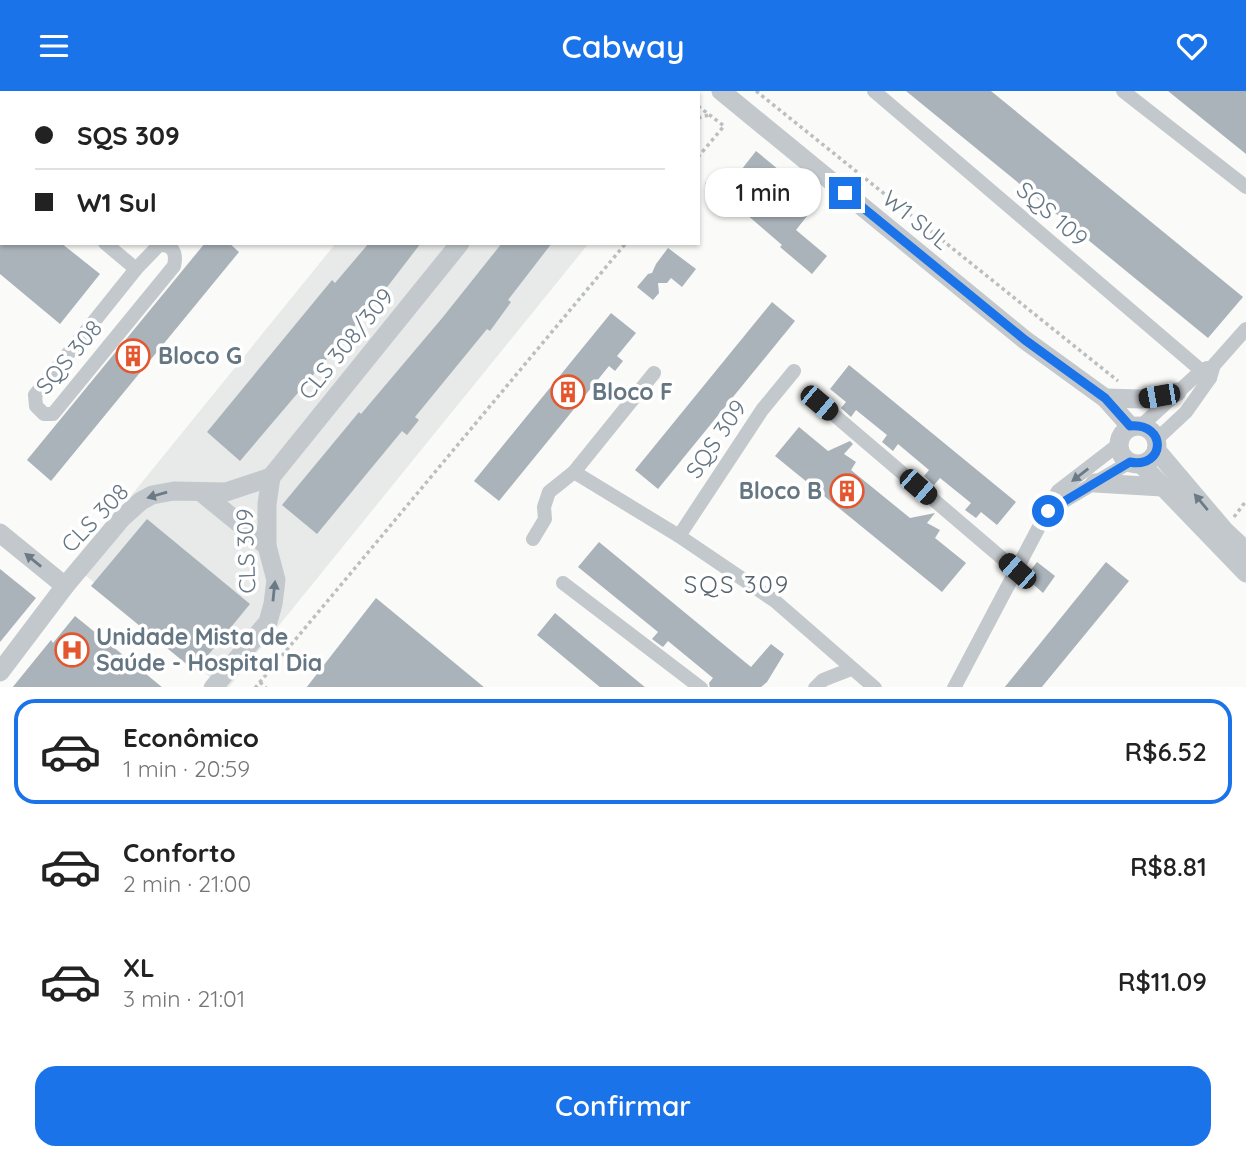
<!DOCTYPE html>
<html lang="pt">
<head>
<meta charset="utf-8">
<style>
  body { margin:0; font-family:Quicksand,sans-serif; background:#f6f6f6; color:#222; height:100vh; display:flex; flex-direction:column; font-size:26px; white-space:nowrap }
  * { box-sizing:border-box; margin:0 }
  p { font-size:23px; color:#767676 }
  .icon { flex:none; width:38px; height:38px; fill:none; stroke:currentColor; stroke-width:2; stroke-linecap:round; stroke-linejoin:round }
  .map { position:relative; height:596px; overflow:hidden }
  .sheet { display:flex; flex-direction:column; background:#fff; flex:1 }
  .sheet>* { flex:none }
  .top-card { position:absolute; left:0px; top:0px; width:700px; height:154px; box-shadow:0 2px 5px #0004; display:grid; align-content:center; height:154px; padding:0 35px; background:#fff }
  .end { position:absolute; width:32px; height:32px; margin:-16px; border:9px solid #1a73e8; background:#fff; box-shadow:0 0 0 4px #fff }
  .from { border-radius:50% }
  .bubble { position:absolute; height:49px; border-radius:21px; background:#fff; box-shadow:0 2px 5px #0004; font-size:23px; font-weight:600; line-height:49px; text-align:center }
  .car { position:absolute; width:21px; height:42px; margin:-21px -10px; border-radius:9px; box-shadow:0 0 5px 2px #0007; background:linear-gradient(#222 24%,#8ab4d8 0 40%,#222 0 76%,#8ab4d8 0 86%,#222 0) }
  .top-card b { display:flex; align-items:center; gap:24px; height:66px; font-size:26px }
  .top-card b+b { border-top:2px solid #e0e0e0 }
  .top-card i { width:18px; height:18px; background:#222 }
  ul { padding:12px 0 0; list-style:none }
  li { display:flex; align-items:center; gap:21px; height:105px; margin:0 14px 10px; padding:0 21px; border:4px solid transparent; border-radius:21px }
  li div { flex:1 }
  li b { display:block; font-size:26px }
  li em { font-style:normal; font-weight:600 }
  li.active { border-color:#1a73e8 }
  li>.icon { width:63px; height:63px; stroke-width:1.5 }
  .primary-button { display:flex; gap:14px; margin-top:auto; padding:14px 35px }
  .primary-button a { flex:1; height:80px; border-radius:21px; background:#1a73e8; color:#fff; font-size:28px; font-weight:600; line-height:80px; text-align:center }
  header { display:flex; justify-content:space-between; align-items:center; height:91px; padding:0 35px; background:#1a73e8; color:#fff; font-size:32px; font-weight:600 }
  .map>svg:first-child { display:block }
  .built { fill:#e8e9e9 }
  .building { fill:#aab3b9 }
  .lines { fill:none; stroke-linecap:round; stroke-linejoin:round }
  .path { stroke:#bbbfc2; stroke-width:3.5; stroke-dasharray:3.5 3.5; stroke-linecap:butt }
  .minor { stroke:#c3c8cc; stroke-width:14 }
  .tertiary { stroke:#c3c8cc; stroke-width:19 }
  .oneway { fill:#6a7a87 }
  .route { stroke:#1a73e8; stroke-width:9 }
  .labels { text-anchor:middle; stroke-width:7; stroke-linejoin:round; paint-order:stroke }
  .street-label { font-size:23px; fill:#657683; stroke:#fff }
  .poi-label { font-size:23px; font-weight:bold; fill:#657683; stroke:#fff; text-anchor:start }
  .neighbourhood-label { font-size:24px; letter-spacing:2px; fill:#57646e; stroke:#fff }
</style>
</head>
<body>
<header><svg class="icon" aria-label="menu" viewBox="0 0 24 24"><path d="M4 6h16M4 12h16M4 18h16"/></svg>Cabway<svg class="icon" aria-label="heart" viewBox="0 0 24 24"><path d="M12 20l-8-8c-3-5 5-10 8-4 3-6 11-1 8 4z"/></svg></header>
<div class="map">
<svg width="1246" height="597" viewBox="0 0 1246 597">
  <rect width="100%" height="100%" fill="#fafaf8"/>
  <polygon class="built" points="336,152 589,152 229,596 222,596 74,475"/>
  <g class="building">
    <polygon points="906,0 991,0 1243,206 1208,247"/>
    <polygon points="1168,0 1246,0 1246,63"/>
    <polygon points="756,60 818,111 796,139 827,165 812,183 780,156 782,154 738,116 736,119 705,93 717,80 731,92"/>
    <polygon points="0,152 61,152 100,183 60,233 0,183"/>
    <polygon points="205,152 229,152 239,161 51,390 27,369"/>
    <polygon points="369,152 421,152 381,204 240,370 207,341 332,189 335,192"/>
    <polygon points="502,152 552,152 508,209 511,211 490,240 487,238 415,326 419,329 407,344 402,340 317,443 282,414 359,321 361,323 443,226"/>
    <polygon points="668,157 696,178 682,196 671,187 667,192 658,192 659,202 653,209 637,196 648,183 652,182 656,173"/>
    <polygon points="772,211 795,230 658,398 635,379"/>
    <polygon points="611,222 636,242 617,265 623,270 615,280 609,275 499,410 474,390"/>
    <polygon points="849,274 1016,411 997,434 981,421 976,427 965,419 971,412 940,387 934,394 924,385 929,379 898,353 893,360 882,351 887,344 856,319 851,326 841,317 846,311 830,298"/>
    <polygon points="799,336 828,360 850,350 853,353 844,363 856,371 851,379 910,427 935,422 927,432 940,439 935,447 966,472 942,501 775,365"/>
    <polygon points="147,428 250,513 195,580 91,495"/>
    <polygon points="599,451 751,576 771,553 784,563 767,591 760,597 710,597 709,592 713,587 668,550 663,556 660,554 652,548 658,541 578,476"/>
    <polygon points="1037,471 1055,485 1043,502 1025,486"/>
    <polygon points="1106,471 1129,490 1041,597 1004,597"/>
    <polygon points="0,478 36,507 0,551"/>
    <polygon points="376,507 485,597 306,597"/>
    <polygon points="555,522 585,547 646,597 601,597 537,544"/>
    <polygon points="75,525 123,564 163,597 12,597 51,549 53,552"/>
  </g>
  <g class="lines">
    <g class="path">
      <polyline points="678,0 681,2"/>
      <polyline points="756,0 1118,290"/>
      <polyline points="328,2 329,0"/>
      <polyline points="698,15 724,35 698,66"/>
      <polyline points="698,27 709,24"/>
      <polyline points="1234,426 1246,410"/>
      <polyline points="260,591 266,597"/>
      <polyline points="255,597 626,152"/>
    </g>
    <g class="minor">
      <polyline points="874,0 1210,287"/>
      <polyline points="1123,0 1246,96"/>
      <polyline points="91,2 92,0"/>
      <polyline points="177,2 178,0"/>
      <polyline points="210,2 212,0"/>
      <polyline points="0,113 2,111"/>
      <polyline points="105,152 136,178"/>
      <path d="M 159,154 C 173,153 177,162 174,175 L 53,323 L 44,323 L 36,315 L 35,304 L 136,178 Z"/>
      <polyline points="819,311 1017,480"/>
      <polyline points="1142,334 1201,280 1207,277"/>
      <polyline points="1157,348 1186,321 1210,287 1214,274 1246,238"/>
      <polyline points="574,381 679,445 775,510 875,597"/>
      <polyline points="1049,419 1130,371"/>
      <polyline points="679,445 762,319 794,280"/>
      <polyline points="533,448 545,428 544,416 549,401 574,381 654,282"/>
      <polyline points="563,492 701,597"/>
      <polyline points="815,597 823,589 851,578"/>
      <polyline points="954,597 1058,400 1119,353"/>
    </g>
    <g class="tertiary">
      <polyline points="721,0 1025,249 1105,307 1130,335"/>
      <polyline points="589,2 592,0"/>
      <polyline points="1105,307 1141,308 1177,301"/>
      <circle cx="1138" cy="354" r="19"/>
      <polyline points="1157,360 1224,439 1246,460"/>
      <polyline points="1141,373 1246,482"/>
      <polyline points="271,386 460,152"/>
      <polyline points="1095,392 1162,396"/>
      <polyline points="202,402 267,455"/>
      <polyline points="0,442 65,495"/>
      <polyline points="0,581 65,495 122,427 141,410 152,404 174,400 226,401 271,386"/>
      <polyline points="213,597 268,531 273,513 276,489 267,455 267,413 271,386"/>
    </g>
  </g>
  <defs><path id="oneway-solid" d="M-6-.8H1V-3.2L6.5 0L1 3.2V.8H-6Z" transform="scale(1.75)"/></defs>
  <g class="oneway">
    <use href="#oneway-solid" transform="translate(1080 384) rotate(142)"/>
    <use href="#oneway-solid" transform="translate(157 404) rotate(164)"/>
    <use href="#oneway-solid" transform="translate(1201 411) rotate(-130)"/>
    <use href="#oneway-solid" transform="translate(33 469) rotate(-141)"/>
    <use href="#oneway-solid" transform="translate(274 500) rotate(-84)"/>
  </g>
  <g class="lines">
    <path class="route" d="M 845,102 L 1025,249 L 1105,307 L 1130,335 C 1168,332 1165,378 1130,371 L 1048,420"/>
  </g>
  <defs>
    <symbol id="building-ring" viewBox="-11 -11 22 22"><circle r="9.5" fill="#fff" stroke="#e4572e" stroke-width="1.5"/><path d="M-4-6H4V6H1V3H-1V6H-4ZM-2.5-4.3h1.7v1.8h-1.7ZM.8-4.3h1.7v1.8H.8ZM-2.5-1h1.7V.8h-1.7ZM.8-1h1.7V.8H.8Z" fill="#e4572e"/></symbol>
    <symbol id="hospital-ring" viewBox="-11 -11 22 22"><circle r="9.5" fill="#fff" stroke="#e4572e" stroke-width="1.5"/><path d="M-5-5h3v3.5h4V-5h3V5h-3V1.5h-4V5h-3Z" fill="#e4572e"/></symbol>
  </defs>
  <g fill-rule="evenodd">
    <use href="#building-ring" x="114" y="246" width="38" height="38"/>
    <use href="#building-ring" x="549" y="282" width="38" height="38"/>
    <use href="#building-ring" x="828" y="381" width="38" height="38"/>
    <use href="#hospital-ring" x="53" y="540" width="38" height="38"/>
  </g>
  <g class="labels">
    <g class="street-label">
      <text transform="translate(1052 123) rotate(41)" y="8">SQS 109</text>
      <text transform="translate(916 129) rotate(39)" y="8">W1 SUL</text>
      <text transform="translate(346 253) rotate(-51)" y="8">CLS 308/309</text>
      <text transform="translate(69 266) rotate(-50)" y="8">SQS 308</text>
      <text transform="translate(716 348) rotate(-56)" y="8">SQS 309</text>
      <text transform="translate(95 427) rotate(-46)" y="8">CLS 308</text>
      <text transform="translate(246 460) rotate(-92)" y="8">CLS 309</text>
    </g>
    <g class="poi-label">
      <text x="158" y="273">Bloco G</text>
      <text x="592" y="309">Bloco F</text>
      <text x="822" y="408" text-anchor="end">Bloco B</text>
      <text x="96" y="554">Unidade Mista de<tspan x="96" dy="26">Saúde - Hospital Dia</tspan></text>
    </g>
    <g class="neighbourhood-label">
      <text x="737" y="502">SQS 309</text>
    </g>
  </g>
</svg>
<i class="end from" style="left:1048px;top:420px"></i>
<i class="end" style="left:845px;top:102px"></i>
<div class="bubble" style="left:705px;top:77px;width:116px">1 min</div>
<i class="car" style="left:1159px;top:305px;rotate:260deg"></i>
<i class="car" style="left:819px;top:312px;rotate:130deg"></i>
<i class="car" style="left:918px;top:396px;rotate:131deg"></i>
<i class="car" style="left:1017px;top:480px;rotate:311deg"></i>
<div class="top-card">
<b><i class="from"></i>SQS 309</b>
<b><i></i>W1 Sul</b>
</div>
</div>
<section class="sheet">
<ul>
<li class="active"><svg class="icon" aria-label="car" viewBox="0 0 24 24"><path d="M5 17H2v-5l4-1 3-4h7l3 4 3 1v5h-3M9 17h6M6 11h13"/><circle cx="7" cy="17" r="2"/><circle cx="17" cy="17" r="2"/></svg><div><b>Econômico</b><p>1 min · 20:59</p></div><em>R$6.52</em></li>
<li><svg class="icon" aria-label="car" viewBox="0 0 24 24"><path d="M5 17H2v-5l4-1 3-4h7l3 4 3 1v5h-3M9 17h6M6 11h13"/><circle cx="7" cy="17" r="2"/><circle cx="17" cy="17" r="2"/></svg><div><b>Conforto</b><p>2 min · 21:00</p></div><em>R$8.81</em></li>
<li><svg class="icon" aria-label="car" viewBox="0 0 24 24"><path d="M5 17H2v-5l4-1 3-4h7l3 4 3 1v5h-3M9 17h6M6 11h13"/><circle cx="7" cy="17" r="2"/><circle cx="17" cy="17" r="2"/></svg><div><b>XL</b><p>3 min · 21:01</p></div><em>R$11.09</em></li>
</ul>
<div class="primary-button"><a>Confirmar</a></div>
</section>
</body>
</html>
